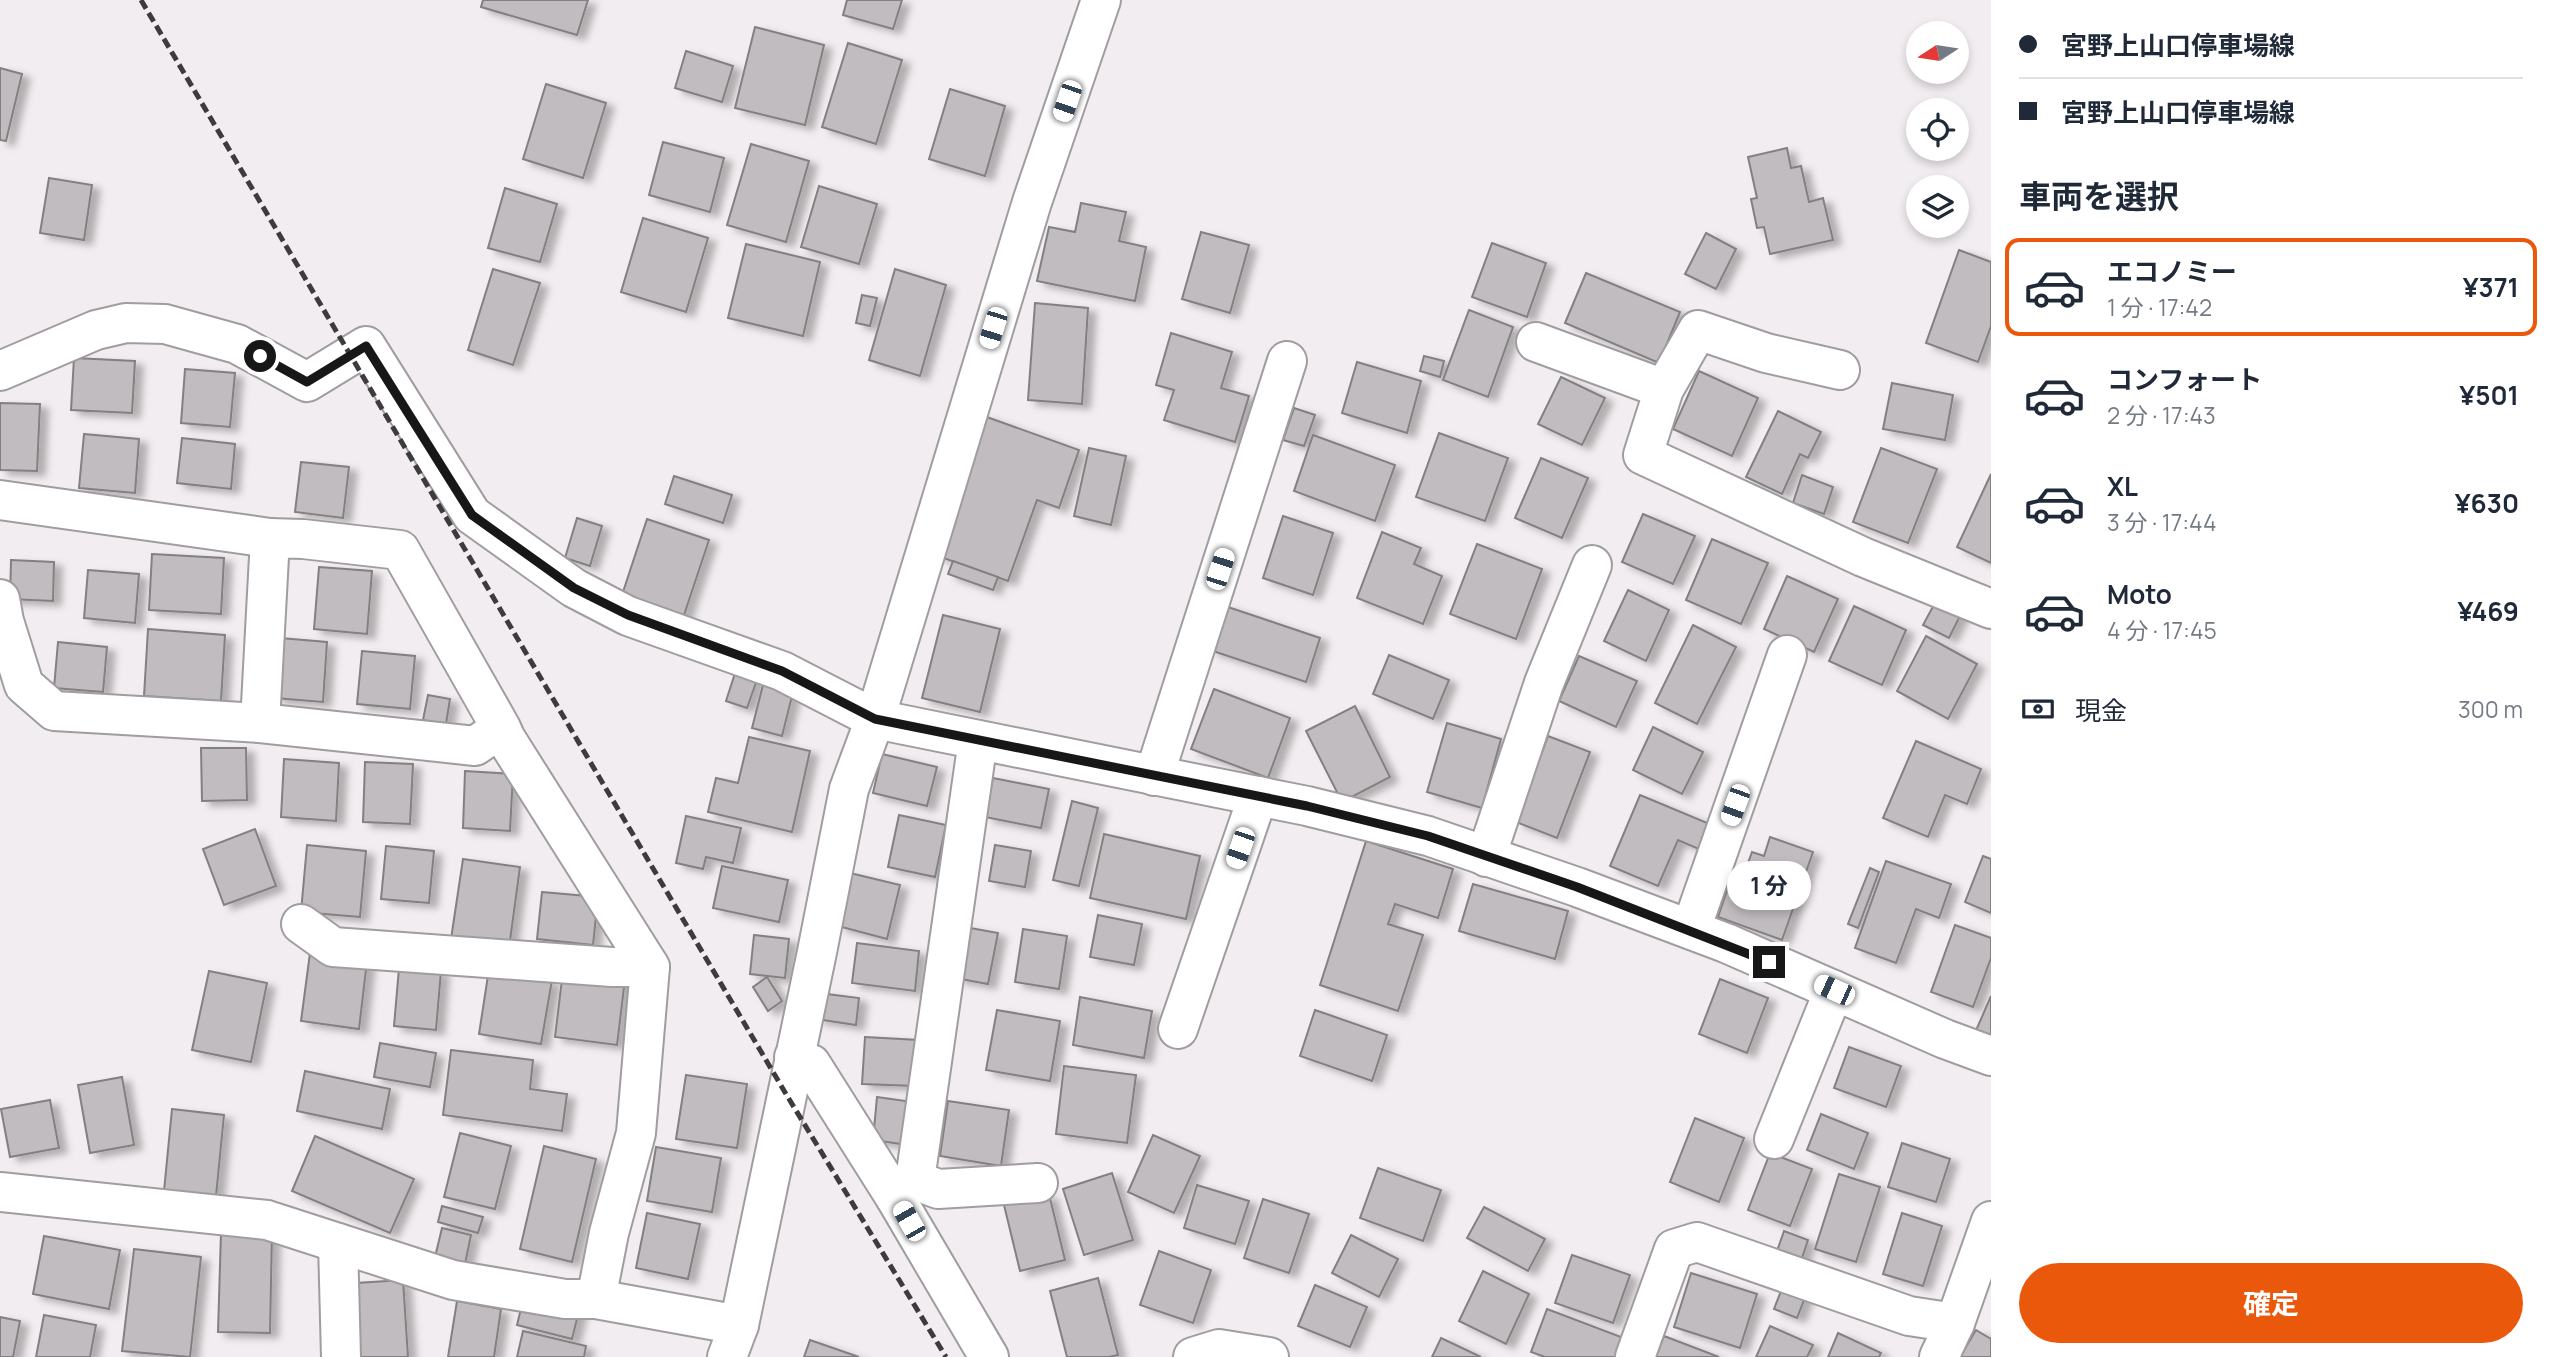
<!DOCTYPE html>
<html lang="ja">
<head>
<meta charset="utf-8">
<style>
  body { margin:0; font-family:Manrope,"Noto Sans JP",sans-serif; background:#f2f2f3; color:#1f2937; height:100vh; display:flex; flex-direction:column; font-size:26px; white-space:nowrap }
  * { box-sizing:border-box; margin:0 }
  p { font-size:23px; color:#747a83 }
  .icon { flex:none; width:38px; height:38px; fill:none; stroke:currentColor; stroke-width:2; stroke-linecap:round; stroke-linejoin:round }
  .map { position:relative; flex:1; overflow:hidden }
  .panel { display:flex; flex-direction:column; background:#fff; width:560px }
  .panel>* { flex:none }
  .banner { display:grid; align-content:center; height:154px; padding:0 28px; background:#fff }
  .needle { width:46px; rotate:258deg }
  .buttons { position:absolute; left:1906px; top:21px; display:grid; gap:14px }
  .buttons a { display:grid; place-items:center; width:63px; height:63px; border-radius:50%; background:#fff; box-shadow:0 4px 10px #0003; font-size:35px }
  .end { position:absolute; width:32px; height:32px; margin:-16px; border:9px solid #181718; background:#fff; box-shadow:0 0 0 4px #fff }
  .from { border-radius:50% }
  .bubble { position:absolute; height:49px; border-radius:24px; background:#fff; box-shadow:0 4px 10px #0003; font-size:23px; font-weight:700; line-height:49px; text-align:center }
  .car { position:absolute; width:21px; height:42px; margin:-21px -10px; border-radius:9px; box-shadow:0 0 5px 2px #0007; background:linear-gradient(#fff 24%,#345 0 40%,#fff 0 76%,#345 0 86%,#fff 0) }
  .banner b { display:flex; align-items:center; gap:24px; height:66px; font-size:26px }
  .banner b+b { border-top:2px solid #e0e1e3 }
  .banner i { width:18px; height:18px; background:#1f2937 }
  ul { padding:0; list-style:none }
  li { display:flex; align-items:center; gap:21px; height:98px; margin:0 14px 10px; padding:0 14px; border:4px solid transparent; border-radius:14px }
  li div { flex:1 }
  li b { display:block; font-size:26px }
  li em { font-style:normal; font-weight:700 }
  li.on { border-color:#ea580c }
  li>.icon { width:63px; height:63px; stroke-width:1.5 }
  h2 { padding:0 28px; font-size:32px; line-height:84px }
  .pay { display:flex; align-items:center; gap:18px; height:77px; padding:0 28px; font-size:26px }
  .pay p { margin-inline-start:auto }
  .cta { display:flex; gap:14px; margin-top:auto; padding:14px 28px }
  .cta a { flex:1; height:80px; border-radius:42px; background:#ea580c; color:#fff; font-size:28px; font-weight:700; line-height:80px; text-align:center }
  main { display:flex; flex:1; min-height:0 }
  .map>svg:first-child { display:block }
  .building { fill:#c0bcbf; stroke:#838082; stroke-width:2; filter:url(#shadow) }
  .lines { fill:none; stroke-linecap:round; stroke-linejoin:round }
  .minor-casing { stroke:#a09c9f; stroke-width:42 }
  .major-casing { stroke:#a09c9f; stroke-width:42 }
  .minor { stroke:#fff; stroke-width:38 }
  .major { stroke:#fff; stroke-width:38 }
  .rail { stroke:#3d3b3d; stroke-width:5; stroke-dasharray:10 5; stroke-linecap:butt }
  .route { stroke:#181718; stroke-width:9 }
</style>
</head>
<body>
<main>
<div class="map">
<svg width="1991" height="1357" viewBox="0 0 1991 1357">
  <defs>
    <filter id="shadow"><feDropShadow dx="8" dy="4.5" stdDeviation="3.5" flood-color="#0004"/></filter>
  </defs>
  <rect width="100%" height="100%" fill="#f2edf0"/>
  <g class="building">
    <polygon points="483,0 588,0 577,35 481,7"/>
    <polygon points="847,0 902,0 893,29 843,15"/>
    <polygon points="755,27 824,45 805,125 735,108"/>
    <polygon points="848,43 902,60 876,144 822,127"/>
    <polygon points="686,51 733,66 722,102 675,88"/>
    <polygon points="0,68 22,74 6,141 0,140"/>
    <polygon points="546,84 606,103 583,178 523,159"/>
    <polygon points="950,89 1005,106 985,176 929,159"/>
    <polygon points="663,142 724,158 710,212 649,195"/>
    <polygon points="751,144 809,161 786,242 727,225"/>
    <polygon points="1787,148 1791,168 1801,166 1809,202 1823,198 1833,240 1770,254 1764,227 1757,228 1751,199 1757,198 1748,157"/>
    <polygon points="49,178 92,185 84,240 40,233"/>
    <polygon points="819,186 877,204 859,264 801,247"/>
    <polygon points="505,188 557,204 540,262 488,248"/>
    <polygon points="1081,203 1126,212 1119,241 1146,247 1135,301 1037,281 1049,227 1075,232"/>
    <polygon points="643,218 708,238 686,312 621,292"/>
    <polygon points="1201,232 1249,245 1230,313 1182,299"/>
    <polygon points="1706,233 1736,249 1716,289 1685,274"/>
    <polygon points="1492,243 1546,263 1527,317 1472,297"/>
    <polygon points="746,244 820,262 803,336 728,318"/>
    <polygon points="1959,250 1991,262 1991,326 1978,362 1926,343"/>
    <polygon points="493,269 540,283 513,365 468,350"/>
    <polygon points="895,269 946,285 920,376 869,360"/>
    <polygon points="1586,273 1680,312 1659,363 1565,323"/>
    <polygon points="862,295 877,298 870,326 856,323"/>
    <polygon points="1035,303 1088,308 1082,404 1028,400"/>
    <polygon points="1469,310 1513,327 1488,397 1443,380"/>
    <polygon points="1171,333 1232,352 1221,388 1249,396 1235,442 1164,420 1174,390 1156,385"/>
    <polygon points="1424,356 1444,361 1440,377 1420,371"/>
    <polygon points="74,358 135,361 132,413 71,410"/>
    <polygon points="1357,362 1421,381 1407,433 1342,413"/>
    <polygon points="185,369 235,373 230,427 181,423"/>
    <polygon points="1699,371 1758,398 1732,456 1673,429"/>
    <polygon points="1561,377 1605,398 1582,445 1538,424"/>
    <polygon points="1892,383 1953,395 1945,440 1883,429"/>
    <polygon points="0,403 40,404 37,471 0,470"/>
    <polygon points="1294,408 1315,415 1304,446 1283,440"/>
    <polygon points="1778,411 1821,432 1808,458 1800,454 1782,494 1746,477"/>
    <polygon points="984,416 1079,450 1059,508 1037,500 1008,581 935,555"/>
    <polygon points="1439,433 1508,458 1485,521 1416,497"/>
    <polygon points="84,434 139,439 135,493 79,488"/>
    <polygon points="1313,435 1395,465 1375,521 1294,491"/>
    <polygon points="182,438 235,444 231,489 177,483"/>
    <polygon points="1089,448 1126,456 1111,525 1074,516"/>
    <polygon points="1881,448 1937,469 1908,543 1853,522"/>
    <polygon points="1541,458 1588,478 1562,538 1515,518"/>
    <polygon points="301,462 349,467 343,518 295,512"/>
    <polygon points="1991,474 1991,563 1957,547"/>
    <polygon points="1802,475 1833,487 1824,514 1793,503"/>
    <polygon points="674,476 732,495 723,523 665,504"/>
    <polygon points="1643,514 1695,536 1673,584 1622,562"/>
    <polygon points="1283,516 1333,533 1313,595 1263,578"/>
    <polygon points="577,518 602,526 590,566 565,558"/>
    <polygon points="647,519 709,540 683,618 621,598"/>
    <polygon points="1382,532 1421,548 1414,564 1442,576 1423,624 1357,598"/>
    <polygon points="1712,539 1768,563 1741,624 1686,600"/>
    <polygon points="1477,544 1542,569 1516,639 1450,614"/>
    <polygon points="152,554 224,558 221,614 149,610"/>
    <polygon points="11,560 54,562 53,601 10,599"/>
    <polygon points="953,561 998,577 993,590 948,574"/>
    <polygon points="319,567 372,571 367,634 314,629"/>
    <polygon points="88,570 139,574 135,623 84,618"/>
    <polygon points="1787,576 1838,599 1814,652 1764,629"/>
    <polygon points="1628,590 1669,610 1646,661 1604,641"/>
    <polygon points="1937,599 1962,612 1949,638 1923,625"/>
    <polygon points="1225,606 1320,638 1306,682 1210,650"/>
    <polygon points="1854,606 1906,630 1882,685 1829,661"/>
    <polygon points="943,615 1000,629 980,712 922,698"/>
    <polygon points="1693,625 1736,647 1697,724 1655,703"/>
    <polygon points="148,629 225,635 221,701 144,696"/>
    <polygon points="1926,636 1977,664 1948,719 1897,691"/>
    <polygon points="280,638 327,642 323,702 275,698"/>
    <polygon points="58,642 107,647 103,692 54,688"/>
    <polygon points="362,651 415,656 410,709 357,704"/>
    <polygon points="1389,655 1449,680 1433,719 1373,694"/>
    <polygon points="1579,656 1637,681 1616,727 1559,701"/>
    <polygon points="736,670 758,677 747,708 726,701"/>
    <polygon points="765,677 795,684 782,736 752,728"/>
    <polygon points="1214,689 1290,718 1268,778 1191,749"/>
    <polygon points="428,695 450,699 446,724 423,720"/>
    <polygon points="1355,706 1390,777 1342,802 1306,731"/>
    <polygon points="1447,723 1501,739 1482,808 1427,792"/>
    <polygon points="1653,727 1703,752 1682,794 1633,770"/>
    <polygon points="1548,736 1590,752 1557,838 1516,822"/>
    <polygon points="749,737 810,751 792,832 708,812 716,778 738,783"/>
    <polygon points="1916,741 1981,769 1967,804 1945,795 1928,837 1883,818"/>
    <polygon points="201,748 246,748 247,800 202,801"/>
    <polygon points="882,754 937,767 927,806 873,793"/>
    <polygon points="284,759 339,763 336,821 281,817"/>
    <polygon points="365,762 413,764 410,824 363,822"/>
    <polygon points="465,771 513,774 510,831 463,828"/>
    <polygon points="993,778 1049,789 1041,828 985,817"/>
    <polygon points="1640,795 1712,825 1701,850 1678,840 1658,886 1610,866"/>
    <polygon points="1072,801 1098,808 1079,886 1053,880"/>
    <polygon points="899,815 946,825 935,877 888,867"/>
    <polygon points="686,816 741,828 733,863 706,857 703,869 676,863"/>
    <polygon points="255,829 276,886 224,905 203,849"/>
    <polygon points="1104,834 1200,856 1186,919 1090,898"/>
    <polygon points="1770,837 1813,852 1782,940 1718,917 1731,879 1741,882 1752,852 1764,856"/>
    <polygon points="1366,841 1453,869 1438,918 1395,904 1388,924 1423,935 1398,1011 1320,985"/>
    <polygon points="307,845 366,851 360,917 301,912"/>
    <polygon points="995,845 1031,851 1025,887 989,881"/>
    <polygon points="386,846 434,851 429,903 381,899"/>
    <polygon points="1983,856 1991,859 1991,913 1965,902"/>
    <polygon points="463,859 520,867 509,948 451,939"/>
    <polygon points="1886,861 1951,884 1939,918 1916,909 1896,963 1855,948"/>
    <polygon points="722,866 788,880 779,922 713,908"/>
    <polygon points="1870,868 1879,872 1858,928 1848,924"/>
    <polygon points="850,873 900,885 887,939 838,926"/>
    <polygon points="1473,884 1568,911 1555,959 1459,931"/>
    <polygon points="542,892 598,897 593,945 537,939"/>
    <polygon points="1098,915 1142,924 1134,965 1090,957"/>
    <polygon points="1955,925 1991,938 1991,958 1973,1007 1931,992"/>
    <polygon points="965,927 998,933 988,984 955,978"/>
    <polygon points="1023,929 1067,936 1059,989 1015,982"/>
    <polygon points="754,935 789,939 785,978 750,974"/>
    <polygon points="857,943 919,951 915,991 852,983"/>
    <polygon points="310,953 367,961 359,1029 301,1021"/>
    <polygon points="399,968 441,971 436,1030 394,1026"/>
    <polygon points="489,969 552,980 541,1044 479,1034"/>
    <polygon points="209,971 267,983 251,1062 192,1050"/>
    <polygon points="563,971 625,979 617,1045 555,1037"/>
    <polygon points="767,977 782,1001 768,1011 753,987"/>
    <polygon points="1720,979 1768,998 1747,1053 1699,1034"/>
    <polygon points="819,993 859,998 856,1025 816,1019"/>
    <polygon points="1991,996 1991,1042 1974,1035"/>
    <polygon points="1080,997 1152,1011 1144,1058 1073,1045"/>
    <polygon points="997,1010 1060,1021 1050,1081 986,1070"/>
    <polygon points="1315,1010 1387,1035 1372,1081 1300,1056"/>
    <polygon points="865,1037 919,1040 916,1086 862,1084"/>
    <polygon points="380,1043 436,1053 430,1087 374,1077"/>
    <polygon points="1849,1047 1901,1066 1886,1107 1834,1088"/>
    <polygon points="451,1050 533,1060 530,1089 567,1094 562,1131 443,1115"/>
    <polygon points="1064,1066 1136,1075 1127,1143 1056,1134"/>
    <polygon points="305,1071 390,1089 382,1129 297,1111"/>
    <polygon points="686,1075 747,1084 737,1148 676,1139"/>
    <polygon points="122,1077 134,1145 90,1153 78,1085"/>
    <polygon points="877,1097 913,1102 908,1145 873,1140"/>
    <polygon points="50,1100 59,1148 10,1157 1,1109"/>
    <polygon points="948,1101 1009,1110 1001,1166 940,1156"/>
    <polygon points="172,1109 224,1115 216,1196 164,1191"/>
    <polygon points="1821,1114 1868,1133 1854,1169 1807,1150"/>
    <polygon points="1695,1118 1744,1138 1719,1202 1670,1182"/>
    <polygon points="460,1133 511,1146 495,1209 444,1197"/>
    <polygon points="1153,1135 1200,1156 1174,1213 1128,1192"/>
    <polygon points="315,1136 414,1179 390,1233 292,1191"/>
    <polygon points="1902,1143 1950,1159 1936,1202 1888,1187"/>
    <polygon points="544,1146 596,1159 572,1262 520,1249"/>
    <polygon points="656,1147 721,1158 712,1212 647,1201"/>
    <polygon points="1770,1153 1812,1169 1790,1226 1748,1210"/>
    <polygon points="1378,1168 1441,1190 1423,1241 1360,1218"/>
    <polygon points="1112,1173 1133,1240 1084,1255 1063,1189"/>
    <polygon points="1839,1174 1880,1187 1856,1262 1815,1249"/>
    <polygon points="1197,1185 1249,1201 1235,1244 1184,1228"/>
    <polygon points="1049,1194 1065,1260 1020,1271 1004,1205"/>
    <polygon points="1263,1199 1309,1214 1289,1273 1244,1258"/>
    <polygon points="442,1206 483,1217 478,1233 438,1222"/>
    <polygon points="1484,1207 1545,1239 1528,1271 1467,1238"/>
    <polygon points="647,1213 700,1224 688,1279 636,1268"/>
    <polygon points="1902,1213 1942,1226 1923,1286 1883,1274"/>
    <polygon points="442,1228 471,1235 465,1264 435,1257"/>
    <polygon points="1784,1231 1808,1240 1800,1264 1776,1254"/>
    <polygon points="221,1232 272,1233 270,1333 218,1332"/>
    <polygon points="1351,1235 1398,1259 1379,1297 1332,1273"/>
    <polygon points="44,1236 120,1250 109,1309 33,1294"/>
    <polygon points="134,1249 201,1257 190,1357 122,1351"/>
    <polygon points="1159,1251 1211,1270 1193,1323 1140,1305"/>
    <polygon points="1572,1255 1630,1275 1613,1323 1555,1303"/>
    <polygon points="1483,1271 1529,1294 1506,1344 1459,1321"/>
    <polygon points="1691,1273 1757,1294 1740,1348 1674,1327"/>
    <polygon points="1098,1278 1118,1355 1109,1357 1067,1357 1050,1291"/>
    <polygon points="1786,1278 1809,1287 1797,1318 1774,1309"/>
    <polygon points="403,1280 408,1357 360,1357 356,1283"/>
    <polygon points="1315,1285 1367,1307 1350,1347 1298,1326"/>
    <polygon points="524,1296 579,1311 572,1339 517,1325"/>
    <polygon points="457,1301 501,1309 494,1357 448,1357"/>
    <polygon points="1547,1309 1629,1340 1623,1357 1545,1357 1531,1352"/>
    <polygon points="44,1315 96,1325 90,1357 36,1357"/>
    <polygon points="0,1317 20,1321 13,1357 0,1357"/>
    <polygon points="1770,1326 1813,1345 1807,1357 1756,1357"/>
    <polygon points="1976,1330 1991,1339 1991,1357 1960,1357"/>
    <polygon points="523,1331 586,1346 584,1357 517,1357"/>
    <polygon points="1838,1333 1881,1353 1879,1357 1828,1357"/>
    <polygon points="1664,1336 1719,1357 1656,1357"/>
    <polygon points="1441,1338 1481,1357 1432,1357"/>
    <polygon points="810,1340 859,1357 804,1357"/>
  </g>
  <g class="lines">
    <defs>
      <g id="minor">
        <polyline points="1536,342 1664,389"/>
        <polyline points="1840,370 1766,353 1698,330 1664,389 1643,455 1863,557 1991,609"/>
        <polyline points="0,500 270,538"/>
        <polyline points="0,599 4,621 24,685 54,711 260,723"/>
        <polyline points="501,728 475,746 260,723 270,538 303,539 400,550 501,728 506,739 650,967 636,1133 609,1233 596,1299"/>
        <polyline points="1154,776 1287,361"/>
        <polyline points="1486,857 1544,683 1592,565"/>
        <polyline points="301,924 333,947 612,967 650,967"/>
        <polyline points="1691,929 1787,655"/>
        <polyline points="1178,1029 1258,796"/>
        <polyline points="794,1057 811,1064 895,1197 989,1357"/>
        <polyline points="1774,1139 1834,990"/>
        <polyline points="915,1180 938,1189 1038,1183"/>
        <polyline points="0,1192 267,1220 453,1280 565,1299 596,1299 739,1325"/>
        <polyline points="895,1197 915,1180 978,740"/>
        <polyline points="338,1243 341,1357"/>
        <polyline points="727,1357 739,1325 817,952 849,789 875,719 1032,202 1101,0"/>
        <polyline points="1193,1357 1219,1349 1269,1357"/>
        <polyline points="1635,1357 1674,1249 1697,1242 1909,1316 1955,1323"/>
        <polyline points="1939,1357 1955,1323 1991,1221"/>
      </g>
      <polyline id="major" points="0,371 96,330 126,323 165,324 237,344 307,382 366,346 472,515 574,588 628,616 782,671 875,719 1307,806 1428,836 1577,887 1726,943 1945,1039 1991,1056"/>
    </defs>
    <use href="#minor" class="minor-casing"/>
    <use href="#major" class="major-casing"/>
    <use href="#minor" class="minor"/>
    <use href="#major" class="major"/>
    <polyline class="rail" points="141,0 786,1094 946,1357"/>
  </g>
  <g class="lines">
    <polyline class="route" points="260,356 307,382 366,346 472,515 574,588 628,615 782,671 875,719 1307,806 1428,836 1577,887 1769,962"/>
  </g>
</svg>
<div class="buttons">
<a><svg class="needle" viewBox="-14 -14 28 28"><path d="M0-13l5 13h-10z" fill="#e53935"/><path d="M0 13l5-13h-10z" fill="#747a83"/></svg></a>
<a><svg class="icon" aria-label="locate" viewBox="0 0 24 24"><circle cx="12" cy="12" r="6"/><path d="M12 2v4M12 18v4M2 12h4M18 12h4"/></svg></a>
<a><svg class="icon" aria-label="layers" viewBox="0 0 24 24"><path d="M12 4l9 5-9 5-9-5zM3 14l9 5 9-5"/></svg></a>
</div>
<i class="end from" style="left:260px;top:356px"></i>
<i class="end" style="left:1769px;top:962px"></i>
<div class="bubble" style="left:1727px;top:861px;width:84px">1 分</div>
<i class="car" style="left:1067px;top:101px;rotate:199deg"></i>
<i class="car" style="left:993px;top:328px;rotate:197deg"></i>
<i class="car" style="left:1220px;top:569px;rotate:18deg"></i>
<i class="car" style="left:1735px;top:805px;rotate:200deg"></i>
<i class="car" style="left:1240px;top:848px;rotate:199deg"></i>
<i class="car" style="left:1834px;top:990px;rotate:294deg"></i>
<i class="car" style="left:909px;top:1221px;rotate:330deg"></i>
</div>
<section class="panel">
<div class="banner">
<b><i class="from"></i>宮野上山口停車場線</b>
<b><i></i>宮野上山口停車場線</b>
</div>
<h2>車両を選択</h2>
<ul>
<li class="on"><svg class="icon" aria-label="car" viewBox="0 0 24 24"><path d="M5 17H2v-5l4-1 3-4h7l3 4 3 1v5h-3M9 17h6M6 11h13"/><circle cx="7" cy="17" r="2"/><circle cx="17" cy="17" r="2"/></svg><div><b>エコノミー</b><p>1 分 · 17:42</p></div><em>¥371</em></li>
<li><svg class="icon" aria-label="car" viewBox="0 0 24 24"><path d="M5 17H2v-5l4-1 3-4h7l3 4 3 1v5h-3M9 17h6M6 11h13"/><circle cx="7" cy="17" r="2"/><circle cx="17" cy="17" r="2"/></svg><div><b>コンフォート</b><p>2 分 · 17:43</p></div><em>¥501</em></li>
<li><svg class="icon" aria-label="car" viewBox="0 0 24 24"><path d="M5 17H2v-5l4-1 3-4h7l3 4 3 1v5h-3M9 17h6M6 11h13"/><circle cx="7" cy="17" r="2"/><circle cx="17" cy="17" r="2"/></svg><div><b>XL</b><p>3 分 · 17:44</p></div><em>¥630</em></li>
<li><svg class="icon" aria-label="car" viewBox="0 0 24 24"><path d="M5 17H2v-5l4-1 3-4h7l3 4 3 1v5h-3M9 17h6M6 11h13"/><circle cx="7" cy="17" r="2"/><circle cx="17" cy="17" r="2"/></svg><div><b>Moto</b><p>4 分 · 17:45</p></div><em>¥469</em></li>
</ul>
<div class="pay"><svg class="icon" aria-label="cash" viewBox="0 0 24 24"><path d="M3 7h18v10H3z"/><circle cx="12" cy="12" r="2"/></svg>現金<p>300 m</p></div>
<div class="cta"><a>確定</a></div>
</section>
</main>
</body>
</html>
